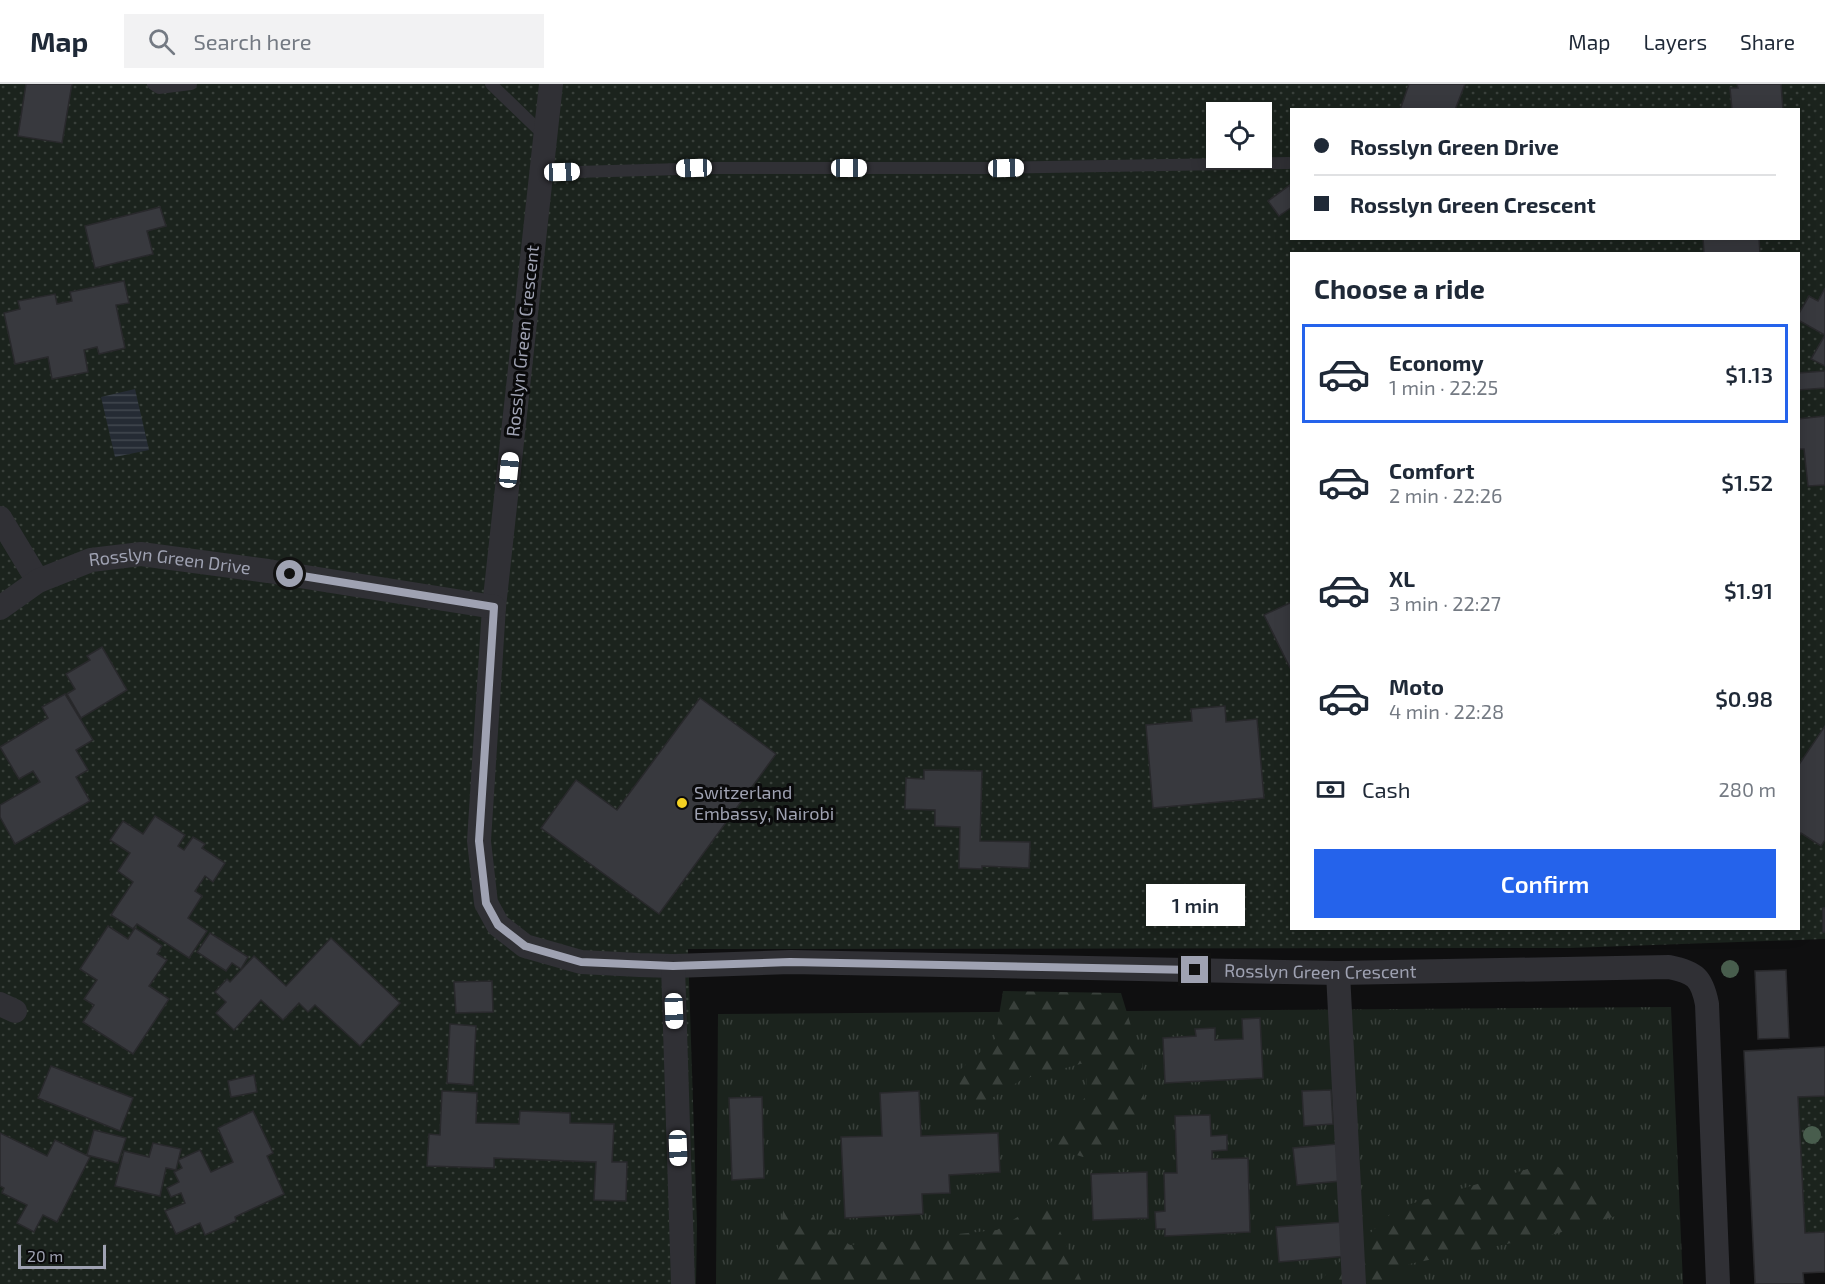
<!DOCTYPE html>
<html lang="en">
<head>
<meta charset="utf-8">
<style>
  body { margin:0; font-family:"Exo 2",sans-serif; background:#f2f2f3; color:#1f2937; height:100vh; display:flex; flex-direction:column; font-size:22px; white-space:nowrap }
  * { box-sizing:border-box; margin:0 }
  p { font-size:20px; color:#747a83 }
  .icon { flex:none; width:33px; height:33px; fill:none; stroke:currentColor; stroke-width:2; stroke-linecap:round; stroke-linejoin:round }
  .map { position:relative; flex:1; overflow:hidden }
  .sheet { position:absolute; left:1290px; top:168px; width:510px; height:678px; display:flex; flex-direction:column; background:#fff; border-radius:0px; box-shadow:0 3px 15px #0003 }
  .sheet>* { flex:none }
  .hud { position:absolute; left:1290px; top:24px; width:510px; height:132px; border-radius:0px; box-shadow:0 3px 15px #0003; display:grid; align-content:center; height:132px; padding:0 24px; background:#fff }
  .fabs { position:absolute; left:1206px; top:18px; display:grid; gap:12px }
  .fabs a { display:grid; place-items:center; width:66px; height:66px; border-radius:0px; background:#fff; box-shadow:0 3px 15px #0003; font-size:30px }
  .scale { position:absolute; left:18px; bottom:15px; width:88px; box-sizing:border-box; padding-left:6px; border:3px solid #9fa2b2; border-top:0; font-size:16px; line-height:21px; white-space:nowrap; color:#9fa2b2; -webkit-text-stroke:4px #0a0a0b; paint-order:stroke }
  .end { position:absolute; width:27px; height:27px; margin:-14px; border:8px solid #9fa2b2; background:#111; box-shadow:0 0 0 3px #111 }
  .from { border-radius:50% }
  .bubble { position:absolute; height:42px; border-radius:0px; background:#fff; box-shadow:0 3px 15px #0003; font-size:20px; font-weight:600; line-height:42px; text-align:center }
  .car { position:absolute; width:18px; height:36px; margin:-18px -9px; border-radius:8px; box-shadow:0 0 4px 2px #0007; background:linear-gradient(#fff 24%,#345 0 40%,#fff 0 76%,#345 0 86%,#fff 0) }
  .hud b { display:flex; align-items:center; gap:21px; height:57px; font-size:22px }
  .hud b+b { border-top:2px solid #e0e1e3 }
  .hud i { width:15px; height:15px; background:#1f2937 }
  ul { padding:0; list-style:none }
  li { display:flex; align-items:center; gap:18px; height:99px; margin:0 12px 9px; padding:0 12px; border:3px solid transparent; border-radius:0px }
  li div { flex:1 }
  li b { display:block; font-size:22px }
  li em { font-style:normal; font-weight:600 }
  li.active { border-color:#2563eb }
  li>.icon { width:54px; height:54px; stroke-width:1.5 }
  h2 { padding:0 24px; font-size:27px; line-height:72px }
  .pay { display:flex; align-items:center; gap:15px; height:66px; padding:0 24px; font-size:22px }
  .pay p { margin-inline-start:auto }
  .primary-button { display:flex; gap:12px; margin-top:auto; padding:12px 24px }
  .primary-button a { flex:1; height:69px; border-radius:0px; background:#2563eb; color:#fff; font-size:24px; font-weight:600; line-height:69px; text-align:center }
  header { display:flex; align-items:center; gap:36px; box-sizing:border-box; height:84px; padding:0 30px; background:#fff; border-bottom:2px solid #e0e1e3 }
  header strong { font-size:28px }
  nav { display:flex; gap:33px; margin-inline-start:auto; font-size:21px }
  .search { width:420px; height:54px; background:#f2f2f3; display:flex; align-items:center; gap:15px; box-sizing:border-box; padding:0 21px; border-radius:0px; color:#747a83; font-size:22px }
  .map>svg:first-child { display:block }
  .grass { fill:url(#grass-tufts) }
  .forest { fill:url(#forest-firs) }
  .garden { fill:url(#garden-dots); fill-rule:evenodd }
  .water { fill:url(#water-rules) }
  .building { fill:#38393e; stroke:#29292c; stroke-width:1.5 }
  .lines { fill:none; stroke-linecap:round; stroke-linejoin:round }
  .lane { stroke:#303035; stroke-width:12 }
  .street { stroke:#303035; stroke-width:24 }
  .tree { fill:#485d4d }
  .route { stroke:#9fa2b2; stroke-width:8 }
  .poi-dot { fill:#f5d222; stroke:#0a0a0b; stroke-width:2 }
  .labels { text-anchor:middle; stroke-width:6; stroke-linejoin:round; paint-order:stroke }
  .street-label { font-size:18px; fill:#9fa2b2; stroke:#0a0a0b }
  .poi-label { font-size:18px; fill:#9fa2b2; stroke:#0a0a0b; text-anchor:start }
</style>
</head>
<body>
<header>
<strong>Map</strong>
<div class="search"><svg class="icon" aria-label="search" viewBox="0 0 24 24"><circle cx="10" cy="10" r="6"/><path d="M15 15l6 6"/></svg>Search here</div>
<nav><a>Map</a><a>Layers</a><a>Share</a></nav>
</header>
<div class="map">
<svg width="1825" height="1200" viewBox="0 0 1825 1200">
  <defs>
    <pattern id="grass-tufts" width="24" height="20" patternUnits="userSpaceOnUse" patternTransform="scale(1.5)"><rect width="24" height="20" fill="#1b231d"/><path d="M3 7l-1-3M5 7V3M7 7l1-3M15 17l-1-3M17 17v-4M19 17l1-3" fill="none" stroke="#39403b"/></pattern>
    <pattern id="forest-firs" width="22" height="20" patternUnits="userSpaceOnUse" patternTransform="scale(1.5)"><rect width="22" height="20" fill="#1b231d"/><path d="M5 1l3.5 6h-7zM16 11l3.5 6h-7z" fill="#39403b"/></pattern>
    <pattern id="garden-dots" width="8" height="8" patternUnits="userSpaceOnUse" patternTransform="scale(1.5)"><rect width="8" height="8" fill="#1b231d"/><path d="M2 2h.1M6 6h.1" fill="none" stroke="#39403b" stroke-width="1.8" stroke-linecap="round"/></pattern>
    <pattern id="water-rules" width="6" height="5" patternUnits="userSpaceOnUse" patternTransform="scale(1.5)"><rect width="6" height="5" fill="#252b34"/><path d="M0 2.5h6" fill="none" stroke="#41474f"/></pattern>
  </defs>
  <rect width="100%" height="100%" fill="#0f0f10"/>
  <polygon class="grass" points="1671,923 1683,1200 716,1200 718,930"/>
  <g class="forest">
    <polygon points="1003,907 1121,909 1142,978 1145,1035 1083,1073 1048,1062 1086,1012 1088,978 1023,995 974,1025 954,991 995,955"/>
    <polygon points="1551,1078 1626,1129 1555,1150 1409,1180 1402,1200 1316,1200 1397,1124"/>
    <polygon points="785,1113 850,1161 997,1146 1046,1115 1083,1200 773,1200"/>
  </g>
  <g class="garden">
    <path d="M 0,0 L 1825,0 L 1825,855 L 1570,864 L 688,865 L 697,1141 L 696,1200 L 0,1200 ZM 1292,26 L 1798,26 L 1798,154 L 1292,154 ZM 1216,28 L 1262,28 L 1262,74 L 1216,74 ZM 1292,170 L 1798,170 L 1798,844 L 1292,844 Z"/>
    <polygon points="1825,1012 1825,1148 1805,1149 1798,1013"/>
  </g>
  <polygon class="water" points="135,305 149,366 115,373 101,313"/>
  <g class="building">
    <polygon points="26,0 72,0 62,59 18,52"/>
    <polygon points="1409,0 1465,0 1455,26 1400,26"/>
    <polygon points="1737,0 1781,0 1783,26 1732,26 1730,4 1738,4"/>
    <polygon points="1290,101 1292,123 1279,132 1268,117"/>
    <polygon points="160,123 166,142 147,147 153,170 95,184 85,142"/>
    <polygon points="1703,154 1759,154 1760,170 1704,170"/>
    <polygon points="124,197 129,219 116,221 125,264 99,270 97,263 84,266 88,288 52,295 48,273 15,280 4,229 20,225 18,217 55,210 57,220 72,217 70,208"/>
    <polygon points="1825,204 1825,282 1811,275 1825,251 1798,236 1798,231 1809,212 1818,217"/>
    <polygon points="1825,287 1825,304 1798,306 1798,289"/>
    <polygon points="1825,332 1825,401 1808,402 1804,365 1799,365 1798,335"/>
    <polygon points="1292,518 1292,588 1264,531"/>
    <polygon points="102,563 127,606 81,634 67,610 75,605 66,590 90,576 87,572"/>
    <polygon points="65,610 93,656 76,666 88,686 76,693 90,717 15,760 0,733 0,721 40,698 33,687 19,695 0,663 48,634 42,623"/>
    <polygon points="700,614 776,670 659,830 541,744 576,696 617,726"/>
    <polygon points="1225,622 1226,638 1257,635 1264,714 1153,724 1146,641 1192,637 1191,625"/>
    <polygon points="1825,642 1825,756 1821,762 1801,749 1798,754 1798,682"/>
    <polygon points="924,686 982,687 980,757 1030,758 1029,784 982,782 982,785 959,784 960,743 935,742 935,726 905,725 906,694 924,695"/>
    <polygon points="155,732 185,751 178,762 184,766 193,753 205,760 202,764 225,779 213,798 205,792 195,807 202,812 188,834 207,847 189,874 137,840 133,845 111,831 133,798 118,787 130,769 110,756 123,737 143,750"/>
    <rect x="1823" y="824" width="2" height="24"/>
    <polygon points="108,842 128,855 135,844 162,862 157,870 167,876 149,902 169,915 133,970 83,938 94,921 84,915 97,896 80,885"/>
    <polygon points="210,849 248,873 241,885 232,879 226,887 197,868"/>
    <polygon points="331,854 400,919 360,962 315,921 308,928 299,919 283,936 261,916 234,946 216,929 226,918 215,908 227,895 230,898 254,872 286,902"/>
    <polygon points="1786,886 1789,954 1758,955 1755,887"/>
    <polygon points="492,897 493,928 456,929 454,898"/>
    <polygon points="1260,934 1263,994 1165,999 1163,954 1196,952 1195,945 1215,944 1215,956 1243,955 1242,935"/>
    <polygon points="450,940 476,942 473,1001 447,999"/>
    <polygon points="1825,963 1825,1012 1798,1013 1805,1149 1825,1148 1825,1188 1803,1189 1804,1200 1755,1200 1744,967"/>
    <polygon points="51,982 133,1014 120,1047 38,1014"/>
    <polygon points="254,991 257,1008 231,1013 228,997"/>
    <polygon points="1331,1006 1333,1040 1304,1042 1302,1007"/>
    <polygon points="442,1007 477,1009 476,1039 519,1040 520,1027 570,1029 570,1039 614,1040 612,1078 627,1078 626,1117 594,1116 596,1078 494,1074 494,1084 427,1082 429,1050 440,1051"/>
    <polygon points="919,1007 921,1052 998,1049 1000,1088 949,1091 950,1109 922,1110 923,1130 845,1134 841,1053 882,1052 880,1009"/>
    <polygon points="762,1013 764,1094 732,1096 729,1014"/>
    <polygon points="253,1027 273,1069 267,1072 284,1110 235,1133 236,1137 205,1151 200,1139 176,1150 165,1127 185,1119 181,1109 171,1113 167,1104 179,1098 174,1088 182,1084 178,1076 200,1066 211,1088 233,1078 218,1044"/>
    <polygon points="1210,1031 1211,1052 1227,1051 1227,1066 1212,1067 1212,1075 1248,1074 1250,1148 1165,1152 1165,1145 1156,1145 1155,1128 1165,1127 1164,1089 1177,1089 1175,1032"/>
    <polygon points="94,1046 126,1054 118,1079 87,1071"/>
    <polygon points="0,1049 47,1072 55,1056 90,1073 57,1138 43,1131 34,1148 17,1139 27,1121 2,1109 4,1104 0,1102"/>
    <polygon points="153,1059 181,1065 176,1086 166,1084 160,1112 115,1102 124,1067 149,1073"/>
    <polygon points="1337,1060 1341,1097 1297,1101 1293,1064"/>
    <polygon points="1147,1088 1148,1134 1093,1136 1091,1090"/>
    <polygon points="1344,1138 1347,1172 1279,1178 1276,1143"/>
  </g>
  <g class="lines">
    <g class="lane">
      <polyline points="153,0 159,4 191,0"/>
      <polyline points="491,0 545,52"/>
      <polyline points="541,89 716,84 982,84 1289,79"/>
    </g>
    <g class="street">
      <path id="s1" d="M 551,0 L 494,523 L 479,757 L 486,819 L 498,841 L 525,862 L 581,878 L 639,881 L 673,882 L 791,878 L 1338,889 L 1669,883 C 1695,888 1702,894 1707,920 L 1718,1200"/>
      <polyline points="0,434 38,497"/>
      <path id="s2" d="M 0,524 L 38,497 L 91,476 L 141,470 L 268,487 L 494,523"/>
      <polyline points="673,882 683,1200"/>
      <polyline points="1338,889 1354,1200"/>
      <polyline points="0,920 15,927"/>
    </g>
  </g>
  <g class="tree">
    <circle cx="1730" cy="885" r="9"/>
    <circle cx="1812" cy="1051" r="9"/>
  </g>
  <g class="lines">
    <polyline class="route" points="290,490 494,523 479,757 486,819 498,841 525,862 581,878 673,882 790,878 1195,886"/>
  </g>
  <circle class="poi-dot" cx="682" cy="719" r="6"/>
  <g class="labels">
    <g class="street-label">
      <text transform="translate(523 257) rotate(-84)" y="6">Rosslyn Green Crescent</text>
      <text dy="6" stroke="none"><textPath href="#s2" startOffset="183">Rosslyn Green Drive</textPath></text>
      <text dy="6" stroke="none"><textPath href="#s1" startOffset="1680">Rosslyn Green Crescent</textPath></text>
    </g>
    <g class="poi-label">
      <text x="694" y="715">Switzerland<tspan x="694" dy="21">Embassy, Nairobi</tspan></text>
    </g>
  </g>
</svg>
<div class="fabs">
<a><svg class="icon" aria-label="locate" viewBox="0 0 24 24"><circle cx="12" cy="12" r="6"/><path d="M12 2v4M12 18v4M2 12h4M18 12h4"/></svg></a>
</div>
<div class="scale">20 m</div>
<i class="end from" style="left:290px;top:490px"></i>
<i class="end" style="left:1195px;top:886px"></i>
<div class="bubble" style="left:1146px;top:800px;width:99px">1 min</div>
<i class="car" style="left:694px;top:84px;rotate:268deg"></i>
<i class="car" style="left:849px;top:84px;rotate:90deg"></i>
<i class="car" style="left:1006px;top:84px;rotate:89deg"></i>
<i class="car" style="left:562px;top:88px;rotate:88deg"></i>
<i class="car" style="left:509px;top:386px;rotate:6deg"></i>
<i class="car" style="left:674px;top:927px;rotate:178deg"></i>
<i class="car" style="left:678px;top:1064px;rotate:178deg"></i>
<div class="hud">
<b><i class="from"></i>Rosslyn Green Drive</b>
<b><i></i>Rosslyn Green Crescent</b>
</div>
<section class="sheet">
<h2>Choose a ride</h2>
<ul>
<li class="active"><svg class="icon" aria-label="car" viewBox="0 0 24 24"><path d="M5 17H2v-5l4-1 3-4h7l3 4 3 1v5h-3M9 17h6M6 11h13"/><circle cx="7" cy="17" r="2"/><circle cx="17" cy="17" r="2"/></svg><div><b>Economy</b><p>1 min · 22:25</p></div><em>$1.13</em></li>
<li><svg class="icon" aria-label="car" viewBox="0 0 24 24"><path d="M5 17H2v-5l4-1 3-4h7l3 4 3 1v5h-3M9 17h6M6 11h13"/><circle cx="7" cy="17" r="2"/><circle cx="17" cy="17" r="2"/></svg><div><b>Comfort</b><p>2 min · 22:26</p></div><em>$1.52</em></li>
<li><svg class="icon" aria-label="car" viewBox="0 0 24 24"><path d="M5 17H2v-5l4-1 3-4h7l3 4 3 1v5h-3M9 17h6M6 11h13"/><circle cx="7" cy="17" r="2"/><circle cx="17" cy="17" r="2"/></svg><div><b>XL</b><p>3 min · 22:27</p></div><em>$1.91</em></li>
<li><svg class="icon" aria-label="car" viewBox="0 0 24 24"><path d="M5 17H2v-5l4-1 3-4h7l3 4 3 1v5h-3M9 17h6M6 11h13"/><circle cx="7" cy="17" r="2"/><circle cx="17" cy="17" r="2"/></svg><div><b>Moto</b><p>4 min · 22:28</p></div><em>$0.98</em></li>
</ul>
<div class="pay"><svg class="icon" aria-label="cash" viewBox="0 0 24 24"><path d="M3 7h18v10H3z"/><circle cx="12" cy="12" r="2"/></svg>Cash<p>280 m</p></div>
<div class="primary-button"><a>Confirm</a></div>
</section>
</div>
</body>
</html>
